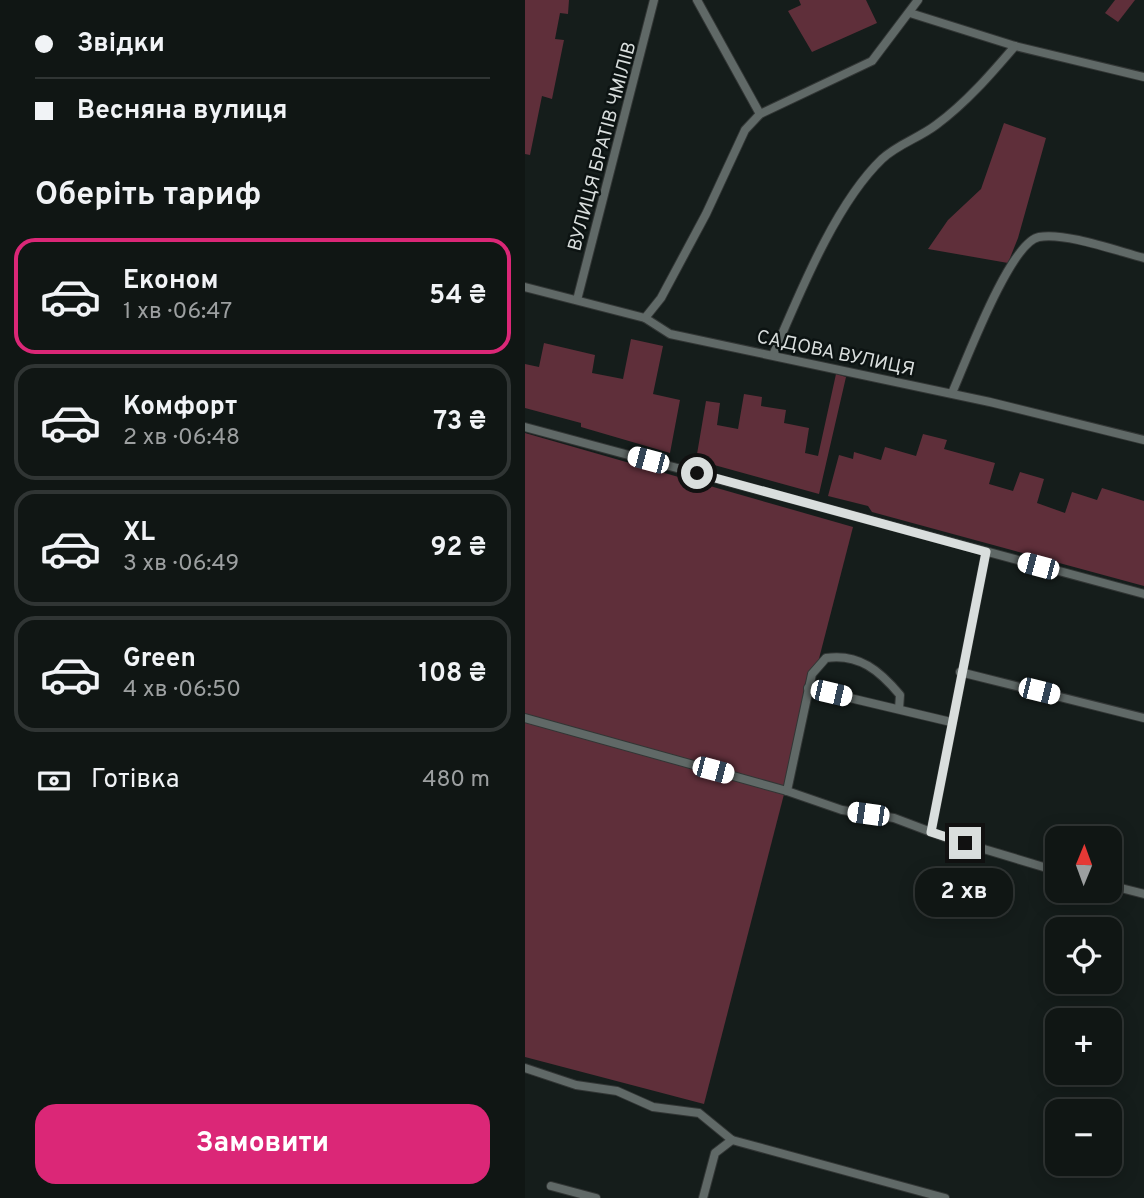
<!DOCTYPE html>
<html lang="uk">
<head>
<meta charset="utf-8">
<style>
  body { margin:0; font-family:Overpass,sans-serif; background:#191f1d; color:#f1f3f6; height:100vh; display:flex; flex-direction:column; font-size:26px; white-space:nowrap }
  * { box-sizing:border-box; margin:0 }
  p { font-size:23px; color:#9c9fa0 }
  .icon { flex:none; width:38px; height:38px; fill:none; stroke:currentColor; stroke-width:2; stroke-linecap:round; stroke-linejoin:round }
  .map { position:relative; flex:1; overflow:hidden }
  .panel { display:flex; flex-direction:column; background:#101614; width:525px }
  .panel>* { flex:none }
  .hud { display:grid; align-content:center; height:154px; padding:0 35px; background:#101614 }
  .needle { width:46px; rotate:1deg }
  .fabs { position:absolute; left:520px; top:826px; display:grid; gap:14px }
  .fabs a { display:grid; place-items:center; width:77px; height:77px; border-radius:14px; background:#101614; box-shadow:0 4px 18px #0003,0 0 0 2px #303534; font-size:35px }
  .end { position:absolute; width:32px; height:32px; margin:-16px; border:9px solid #d9dedd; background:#111; box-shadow:0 0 0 4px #111 }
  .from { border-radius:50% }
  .bubble { position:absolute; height:49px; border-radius:21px; background:#101614; box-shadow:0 4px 18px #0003,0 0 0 2px #303534; font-size:23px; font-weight:700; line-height:49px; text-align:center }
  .car { position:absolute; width:21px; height:42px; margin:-21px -10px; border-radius:9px; box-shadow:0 0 5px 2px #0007; background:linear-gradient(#fff 24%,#345 0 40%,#fff 0 76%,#345 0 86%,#fff 0) }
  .hud b { display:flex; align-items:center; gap:24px; height:66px; font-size:26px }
  .hud b+b { border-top:2px solid #303534 }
  .hud i { width:18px; height:18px; background:#f1f3f6 }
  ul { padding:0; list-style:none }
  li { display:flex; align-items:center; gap:21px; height:116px; margin:0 14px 10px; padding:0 21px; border:4px solid #303534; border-radius:21px }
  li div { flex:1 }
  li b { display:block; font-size:26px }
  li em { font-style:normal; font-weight:700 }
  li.selected { border-color:#db2777 }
  li>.icon { width:63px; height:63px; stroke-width:1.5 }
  h2 { padding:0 35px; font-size:32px; line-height:84px }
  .pay { display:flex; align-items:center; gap:18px; height:77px; padding:0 35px; font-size:26px }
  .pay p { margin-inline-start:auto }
  .button { display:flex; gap:14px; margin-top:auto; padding:14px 35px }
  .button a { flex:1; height:80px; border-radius:21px; background:#db2777; color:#fff; font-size:28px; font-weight:700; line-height:80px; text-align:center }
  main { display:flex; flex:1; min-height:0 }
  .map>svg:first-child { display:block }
  .green { fill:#5f2f3a }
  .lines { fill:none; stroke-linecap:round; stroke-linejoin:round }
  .street-casing { stroke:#323635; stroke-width:10 }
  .street { stroke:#606967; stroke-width:8 }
  .route { stroke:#d9dedd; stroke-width:9 }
  .labels { text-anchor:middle; stroke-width:5; stroke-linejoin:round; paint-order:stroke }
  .street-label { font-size:19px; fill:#d9dedd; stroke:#0c1312 }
</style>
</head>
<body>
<main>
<section class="panel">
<div class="hud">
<b><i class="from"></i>Звідки</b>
<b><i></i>Весняна вулиця</b>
</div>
<h2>Оберіть тариф</h2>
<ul>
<li class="selected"><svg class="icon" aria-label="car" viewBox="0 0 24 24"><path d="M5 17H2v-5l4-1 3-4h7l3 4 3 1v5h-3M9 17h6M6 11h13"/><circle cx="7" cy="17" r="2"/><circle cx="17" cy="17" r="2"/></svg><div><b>Економ</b><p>1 хв · 06:47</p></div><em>54 ₴</em></li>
<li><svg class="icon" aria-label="car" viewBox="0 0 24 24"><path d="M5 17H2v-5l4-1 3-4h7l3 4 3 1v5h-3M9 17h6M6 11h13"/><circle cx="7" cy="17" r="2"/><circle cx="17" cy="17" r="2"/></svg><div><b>Комфорт</b><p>2 хв · 06:48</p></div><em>73 ₴</em></li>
<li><svg class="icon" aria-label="car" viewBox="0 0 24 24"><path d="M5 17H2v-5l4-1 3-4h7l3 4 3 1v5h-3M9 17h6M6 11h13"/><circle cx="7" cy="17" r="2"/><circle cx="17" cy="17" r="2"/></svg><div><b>XL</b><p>3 хв · 06:49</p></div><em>92 ₴</em></li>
<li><svg class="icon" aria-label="car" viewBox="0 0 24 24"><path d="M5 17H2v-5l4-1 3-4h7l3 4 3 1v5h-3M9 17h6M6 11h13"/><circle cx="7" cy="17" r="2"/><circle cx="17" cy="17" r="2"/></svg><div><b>Green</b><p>4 хв · 06:50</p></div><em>108 ₴</em></li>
</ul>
<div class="pay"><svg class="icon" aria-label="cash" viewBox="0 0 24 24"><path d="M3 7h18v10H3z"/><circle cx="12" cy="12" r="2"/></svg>Готівка<p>480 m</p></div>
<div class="button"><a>Замовити</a></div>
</section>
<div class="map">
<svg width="619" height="1198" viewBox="0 0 619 1198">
  <rect width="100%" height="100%" fill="#151d1b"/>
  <g class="green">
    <polygon points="0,0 44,0 43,14 35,13 30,39 39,40 27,99 17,96 5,155 0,154"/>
    <polygon points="274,0 341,0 352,23 287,52 263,11 276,5"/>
    <polygon points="590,0 610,0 593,22 580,13"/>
    <polygon points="479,123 521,138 493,238 483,263 403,249 423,220 456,189"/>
    <polygon points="106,339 138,346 128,394 155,400 145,453 56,427 56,423 0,408 0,364 14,367 19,343 70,355 67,373 98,379"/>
    <polygon points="311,374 321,377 294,494 171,460 181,401 195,403 192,425 213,429 219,394 237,397 236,406 261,410 259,423 284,428 280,453 293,456"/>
    <polygon points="0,433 328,527 179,1104 0,1057"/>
    <polygon points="398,434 422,440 419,449 470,463 464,484 488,491 495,472 519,479 512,503 540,513 547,492 572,500 577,488 619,501 619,586 347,512 343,506 303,496 314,455 328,459 329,452 356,460 360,447 391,456"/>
  </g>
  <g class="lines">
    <defs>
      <g id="street">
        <polyline points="172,0 235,114"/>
        <polyline points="385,13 490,46 619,77"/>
        <polyline points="0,287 120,318 145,334 465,402 619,440"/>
        <polyline points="52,300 129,0"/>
        <polyline points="120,318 136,298 181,214 220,130 235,114 347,61 393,0"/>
        <path d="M 248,355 C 274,295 310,204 357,159 C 373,144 394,138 411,125 C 441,103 466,74 490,46"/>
        <path d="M 427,393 C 440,364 485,242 514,237 C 540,232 592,251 619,258"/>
        <polyline points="0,427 619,594"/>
        <polyline points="435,672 619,718"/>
        <polyline points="283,688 426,722"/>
        <polyline points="0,718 262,791 317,810 369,818 422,838 532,871"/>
        <path d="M 262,791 L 287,674 L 301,658 C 334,653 355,671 375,695 L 374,709"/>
        <polyline points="406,832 461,552"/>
        <polyline points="584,885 619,894"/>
        <polyline points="0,1068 51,1085 92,1091 128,1107 174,1113 207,1140 420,1198"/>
        <polyline points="26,1186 71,1198"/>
        <polyline points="178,1198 190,1153 207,1140"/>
      </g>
    </defs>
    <use href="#street" class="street-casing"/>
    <use href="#street" class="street"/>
  </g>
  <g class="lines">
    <polyline class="route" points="172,473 461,552 406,832 440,843"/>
  </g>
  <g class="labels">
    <g class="street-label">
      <text transform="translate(76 146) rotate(-75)" y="7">ВУЛИЦЯ БРАТІВ ЧМІЛІВ</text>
      <text transform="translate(311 352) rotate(12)" y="7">САДОВА ВУЛИЦЯ</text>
    </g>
  </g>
</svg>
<div class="fabs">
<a><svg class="needle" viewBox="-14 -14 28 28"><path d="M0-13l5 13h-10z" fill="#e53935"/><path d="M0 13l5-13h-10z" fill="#9c9fa0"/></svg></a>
<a><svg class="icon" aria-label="locate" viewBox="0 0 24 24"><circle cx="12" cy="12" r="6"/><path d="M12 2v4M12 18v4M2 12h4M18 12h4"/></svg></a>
<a>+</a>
<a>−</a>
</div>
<i class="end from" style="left:172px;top:473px"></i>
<i class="end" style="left:440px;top:843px"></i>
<div class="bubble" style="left:390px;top:868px;width:98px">2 хв</div>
<i class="car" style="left:123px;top:460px;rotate:285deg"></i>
<i class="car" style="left:513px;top:566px;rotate:285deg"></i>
<i class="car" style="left:514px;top:691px;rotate:104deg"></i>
<i class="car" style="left:306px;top:693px;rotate:103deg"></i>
<i class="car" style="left:188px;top:770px;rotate:105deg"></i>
<i class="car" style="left:343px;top:814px;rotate:278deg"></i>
</div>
</main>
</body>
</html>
